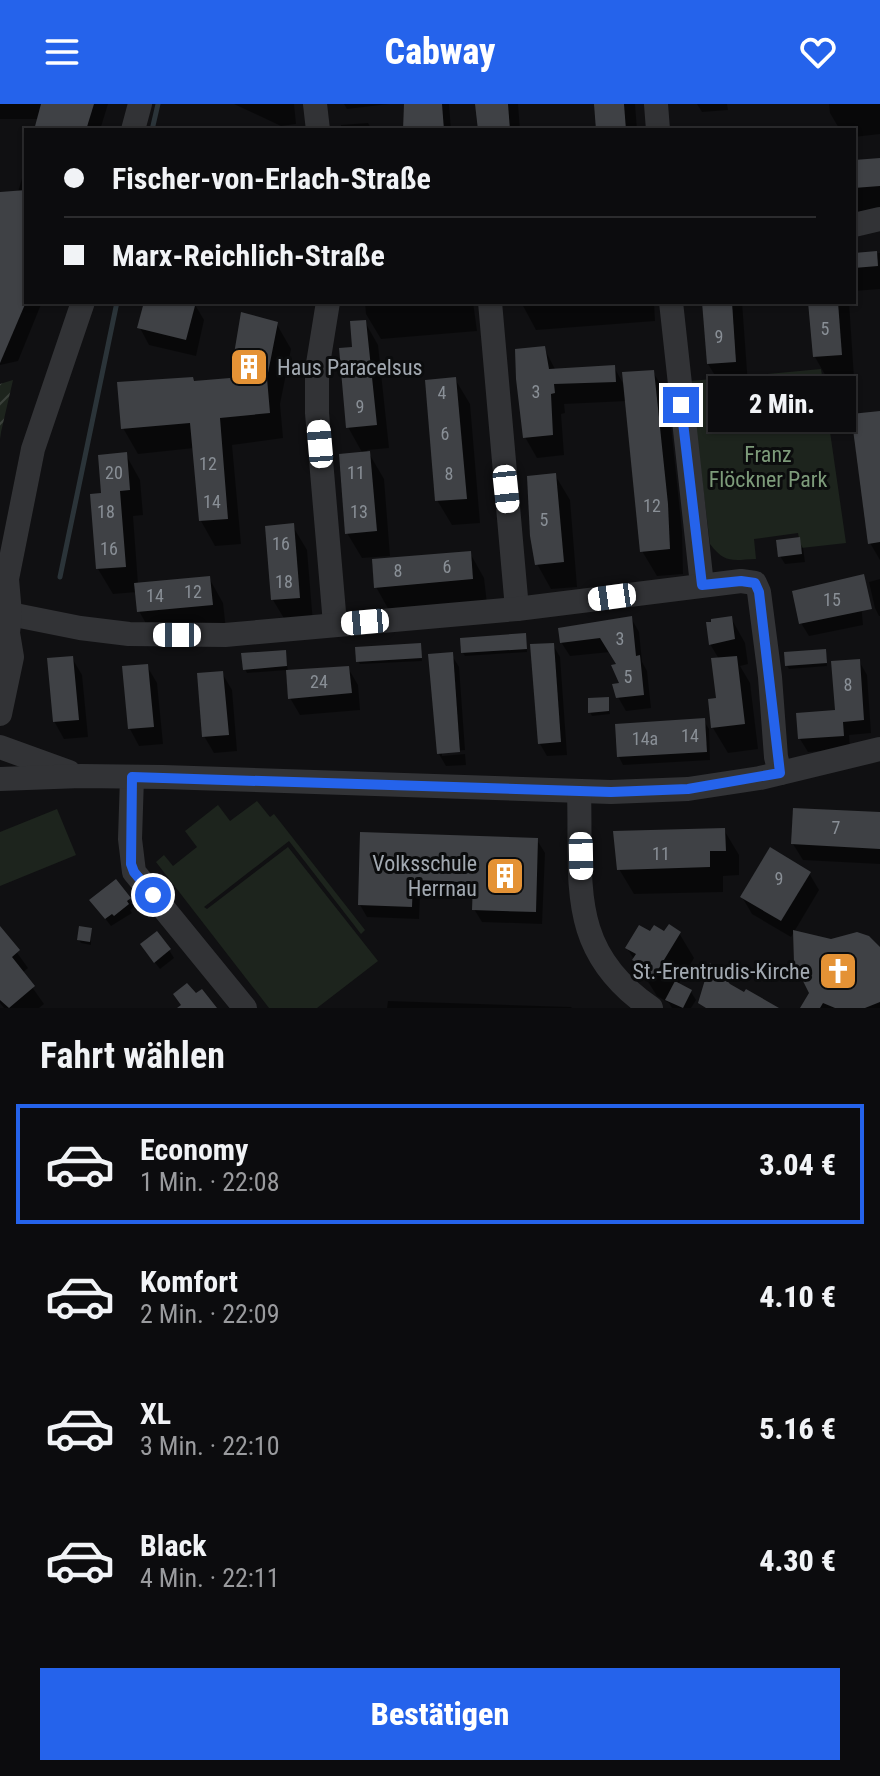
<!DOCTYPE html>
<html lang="de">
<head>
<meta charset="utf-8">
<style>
  body { margin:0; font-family:"Roboto Condensed",sans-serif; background:#1a1a1c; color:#f1f3f6; height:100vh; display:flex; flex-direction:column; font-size:30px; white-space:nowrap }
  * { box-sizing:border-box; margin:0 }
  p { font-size:26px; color:#9a9b9e }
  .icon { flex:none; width:44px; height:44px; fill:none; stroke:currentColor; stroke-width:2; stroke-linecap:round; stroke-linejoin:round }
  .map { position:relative; height:904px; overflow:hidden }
  .side { display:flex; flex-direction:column; background:#0c0c0e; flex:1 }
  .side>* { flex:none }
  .hud { position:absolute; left:24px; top:24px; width:832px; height:176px; border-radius:0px; box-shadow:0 2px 6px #0004,0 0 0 2px #2c2c2e; display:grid; align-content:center; height:176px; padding:0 40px; background:#0c0c0e }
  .end { position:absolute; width:36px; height:36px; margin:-18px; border:10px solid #2563eb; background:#fff; box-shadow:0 0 0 4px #fff }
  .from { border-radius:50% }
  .bubble { position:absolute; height:56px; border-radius:0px; background:#0c0c0e; box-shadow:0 2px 6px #0004,0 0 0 2px #2c2c2e; font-size:26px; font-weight:800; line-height:56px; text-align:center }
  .car { position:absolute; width:24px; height:48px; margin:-24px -12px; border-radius:10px; box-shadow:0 0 6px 2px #0007; background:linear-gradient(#fff 24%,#345 0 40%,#fff 0 76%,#345 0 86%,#fff 0) }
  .hud b { display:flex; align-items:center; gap:28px; height:76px; font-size:30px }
  .hud b+b { border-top:2px solid #2c2c2e }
  .hud i { width:20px; height:20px; background:#f1f3f6 }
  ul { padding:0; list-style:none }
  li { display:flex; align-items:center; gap:24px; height:120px; margin:0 16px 12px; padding:0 24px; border:4px solid transparent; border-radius:0px }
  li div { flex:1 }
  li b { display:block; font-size:30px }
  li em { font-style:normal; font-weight:800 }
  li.selected { border-color:#2563eb }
  li>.icon { width:72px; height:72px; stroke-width:1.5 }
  h2 { padding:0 40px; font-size:36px; line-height:96px }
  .button { display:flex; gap:16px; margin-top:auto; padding:16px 40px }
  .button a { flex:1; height:92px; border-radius:0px; background:#2563eb; color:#fff; font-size:32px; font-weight:800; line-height:92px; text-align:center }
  header { display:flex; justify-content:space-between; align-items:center; height:104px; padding:0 40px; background:#2563eb; color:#fff; font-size:36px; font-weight:800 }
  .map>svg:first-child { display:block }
  .park { fill:#1d241d }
  .garden { fill:url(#garden-furrows) }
  .shadow { fill:#0007 }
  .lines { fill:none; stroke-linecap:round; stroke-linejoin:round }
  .stream { stroke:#2b3439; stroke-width:5 }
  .building { fill:#3f4145 }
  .minor { stroke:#323336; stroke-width:24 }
  .route { stroke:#2563eb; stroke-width:10 }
  .labels { text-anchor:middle; stroke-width:6; stroke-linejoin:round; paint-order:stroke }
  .number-label { font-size:18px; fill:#898f96 }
  .poi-label { font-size:22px; fill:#a2a9b1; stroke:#0b0c0d; text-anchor:end }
  .park-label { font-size:22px; fill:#7d9b7a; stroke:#0b0c0d }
</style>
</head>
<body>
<header><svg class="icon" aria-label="menu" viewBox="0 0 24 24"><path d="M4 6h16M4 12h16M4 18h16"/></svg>Cabway<svg class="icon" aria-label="heart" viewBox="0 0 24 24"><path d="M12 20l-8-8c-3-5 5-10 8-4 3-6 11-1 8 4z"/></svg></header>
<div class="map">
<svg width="880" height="904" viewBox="0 0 880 904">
  <defs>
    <pattern id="garden-furrows" width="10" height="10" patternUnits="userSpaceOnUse" patternTransform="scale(2)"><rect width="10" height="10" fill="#1d241d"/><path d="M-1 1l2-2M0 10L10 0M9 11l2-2" fill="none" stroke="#3b413b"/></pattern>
  </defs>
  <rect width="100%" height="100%" fill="#101012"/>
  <g class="park">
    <path d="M 821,265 L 846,439 L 801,444 L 798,429 L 754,435 L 756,455 C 733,456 725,460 710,440 L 690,277 Z"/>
    <polygon points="257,697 270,713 274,710 365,826 361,830 289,737 204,803 207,805 288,743 378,857 317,904 269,904 156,758 164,751 173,762 197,743 185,727 218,701 230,717"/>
    <polygon points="57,705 76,751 0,782 0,728"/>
  </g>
  <polygon class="garden" points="13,276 1,328 0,335 0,280"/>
  <g class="shadow">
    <polygon points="0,0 108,0 100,26 36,26 39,15 0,15"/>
    <polygon points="234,0 294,0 296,20 281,22"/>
    <polygon points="344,0 389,0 347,5"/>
    <polygon points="405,0 449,0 451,26 405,26"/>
    <polygon points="477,0 518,0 520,26 479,26"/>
    <polygon points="596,0 635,0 637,26 597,26"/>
    <polygon points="697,0 727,0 728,6 702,8"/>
    <polygon points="829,0 880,0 880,30 854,33 854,26 840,26 830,9"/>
    <polygon points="368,19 372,26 341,26 341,21"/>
    <polygon points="880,56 880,107 854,109 854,58"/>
    <polygon points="26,61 26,198 42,198 18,257 0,261 0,90 18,88"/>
    <polygon points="880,149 880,185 854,187 854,151"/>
    <polygon points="146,198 194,199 204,216 196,252 149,241 140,224"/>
    <polygon points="365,198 473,198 477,227 381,235 366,210"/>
    <polygon points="521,198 654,198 655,217 536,226"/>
    <polygon points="704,198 742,198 748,281 722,283 708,260"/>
    <polygon points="811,198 849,198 854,274 828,276 815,253"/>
    <polygon points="365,218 378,241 389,344 367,346 384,375 390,452 362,454 347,429 363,350 348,323 354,245"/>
    <polygon points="276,219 291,245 280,300 283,334 232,341 241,440 215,442 201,417 194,344 138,350 123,324 195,279 231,276"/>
    <polygon points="544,244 556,267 614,263 626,285 653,268 668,293 682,427 683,470 657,472 642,447 627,297 564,300 565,309 561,310 564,351 537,354 525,333"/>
    <polygon points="455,275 470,300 480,419 452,421 437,396"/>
    <polygon points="880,309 880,456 870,439"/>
    <polygon points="126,351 140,376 143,411 133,412 138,480 209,474 223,499 226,526 153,532 139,507 137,488 113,490 98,465 103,391"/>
    <polygon points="555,371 570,396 577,483 551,485 537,460"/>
    <polygon points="292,421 307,446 313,519 288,521 273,496"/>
    <polygon points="798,436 803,444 805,458 785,460 780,452"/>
    <polygon points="470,449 484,474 487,500 390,508 376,483"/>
    <polygon points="880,475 880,512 879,512 875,504 869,478"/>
    <polygon points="860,488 863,521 809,532 801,519"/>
    <polygon points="631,514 639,528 642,558 647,567 651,604 626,607 618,593 622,580 619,562 610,548 570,552 561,538"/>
    <polygon points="731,514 745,539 748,560 740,562 750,579 758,645 728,649 713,624 710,596 718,595 719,555 710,540"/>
    <polygon points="526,535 527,548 465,552 463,549"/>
    <polygon points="420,541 422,557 360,560 358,557"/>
    <polygon points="553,541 560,553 567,651 547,652 540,640"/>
    <polygon points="825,547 827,562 789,565 787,562"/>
    <polygon points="285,548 288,568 348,564 358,581 360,606 300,611 290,594 287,566 247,569 245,565"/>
    <polygon points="451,550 459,563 465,646 442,648 442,652 465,650 466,661 446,662 439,650"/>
    <polygon points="72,554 82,571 88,633 64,635 54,617"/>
    <polygon points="859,557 867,571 871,629 849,631 850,645 808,648 800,635 837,608"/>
    <polygon points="147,562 157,579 163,640 139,642 130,625"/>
    <polygon points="222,569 232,586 237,647 214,649 204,632"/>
    <polygon points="607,595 610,610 592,612 590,608"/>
    <polygon points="704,617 709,625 710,656 623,661 619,653"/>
    <polygon points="880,710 880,760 803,756 793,740"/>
    <polygon points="724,726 739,751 739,771 723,772 723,788 634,790 619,765"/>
    <polygon points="362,730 537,736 545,749 542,820 482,818 474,805 475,791 420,789 419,815 367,813 360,801"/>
    <polygon points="809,769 819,786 791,833 752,810 742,793"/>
    <polygon points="115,778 134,803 130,806 132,809 111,822 97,804"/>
    <polygon points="0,825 28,864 22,869 44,900 39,904 4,904 0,899"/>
    <polygon points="91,826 91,841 81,839 79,836"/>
    <polygon points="679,829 694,854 678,881 691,888 696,896 691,904 672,904 669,899 657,892 627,844 650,830"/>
    <polygon points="169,846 174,854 160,865 147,848"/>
    <polygon points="880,847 880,904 802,904"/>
    <polygon points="388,897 571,903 572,904 387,904"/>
  </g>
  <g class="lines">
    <g class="stream">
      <polyline points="152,26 158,0"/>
      <polyline points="60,473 117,198"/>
    </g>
  </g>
  <g class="building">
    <polygon points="41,0 94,0 86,26 34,26"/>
    <polygon points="404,0 442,0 444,26 403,26"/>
    <polygon points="475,0 508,0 510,26 478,26"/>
    <polygon points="594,0 624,0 626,26 596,26"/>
    <polygon points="880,54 880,82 854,84 854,56"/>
    <polygon points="26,86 26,198 0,259 0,88"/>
    <polygon points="877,147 878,162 854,164 854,149"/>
    <polygon points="144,198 196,198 186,236 137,224"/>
    <polygon points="702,198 732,198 736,258 707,260"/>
    <polygon points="808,198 838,198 842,251 813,253"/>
    <polygon points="241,208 278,218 267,274 270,309 220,314 228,415 199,417 190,319 121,325 117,278 193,273 194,277 230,274"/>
    <polygon points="366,216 377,321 346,324 339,244 352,243 350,217"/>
    <polygon points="545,242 549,265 615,261 616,278 554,280 555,289 551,290 553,331 523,334 516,275 515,245"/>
    <polygon points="654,266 668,400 670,445 640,448 622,268"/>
    <polygon points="456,273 467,395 435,397 425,276"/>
    <polygon points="880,307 880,438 868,440 851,310"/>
    <polygon points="370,347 377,427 345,430 339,350"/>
    <polygon points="127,348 130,386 120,387 126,463 96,465 90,390 101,389 98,351"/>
    <polygon points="556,369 564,458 535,461 530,432 527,372"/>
    <polygon points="294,419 300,494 271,496 265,422"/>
    <polygon points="800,433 802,450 778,453 776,436"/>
    <polygon points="471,447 473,475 374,484 372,455"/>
    <polygon points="864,470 872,505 799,520 792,487"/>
    <polygon points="210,472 213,501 137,508 134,479"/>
    <polygon points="632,512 636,552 640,551 644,591 616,594 612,580 619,579 611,561 616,560 600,534 560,539 558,524"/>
    <polygon points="732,512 735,535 709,541 706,518 711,518 711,515"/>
    <polygon points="526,529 527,545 461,549 460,534"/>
    <polygon points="421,539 422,554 356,558 355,543"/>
    <polygon points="554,539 561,638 538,640 530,540"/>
    <polygon points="826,545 827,559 785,562 784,548"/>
    <polygon points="286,546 287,562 243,566 241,549"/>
    <polygon points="453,548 460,648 437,650 428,550"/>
    <polygon points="73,552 79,616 53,618 47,554"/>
    <polygon points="737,552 745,620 711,624 708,595 716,594 711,554"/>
    <polygon points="860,555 864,616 843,618 844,632 798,635 796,609 835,606 831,557"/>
    <polygon points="148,560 154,623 128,625 122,562"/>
    <polygon points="349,562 352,589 288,595 286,566"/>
    <polygon points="223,567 229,631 202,633 197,569"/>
    <polygon points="609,593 609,607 588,609 588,594"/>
    <polygon points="705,614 707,648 617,653 615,620"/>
    <polygon points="793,704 880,708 880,745 791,740"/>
    <polygon points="725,724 726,747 710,747 710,763 617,766 613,727"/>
    <polygon points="360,728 538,734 536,808 472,806 473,779 444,777 413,776 412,803 358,801"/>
    <polygon points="770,743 811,768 781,817 740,793"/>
    <polygon points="116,775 131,794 127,797 129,800 114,812 112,810 105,815 89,796"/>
    <polygon points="669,820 681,828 653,874 640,867 643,862 632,856 636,850 625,844 639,821 650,827 654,821 664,827"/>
    <polygon points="0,822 20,846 12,853 35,882 9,904 0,896"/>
    <polygon points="79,822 92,824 90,838 77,836"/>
    <polygon points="793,826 831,835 857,828 869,832 880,843 880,898 865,904 835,904 823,899 820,904 800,904 809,889 794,859"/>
    <polygon points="157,827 171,845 154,859 140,840"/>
    <polygon points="710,859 730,880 744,888 746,885 779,904 706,904 698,899"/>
    <polygon points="675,877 692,886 683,904 665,896"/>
    <polygon points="187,879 196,889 202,885 217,904 177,904 181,901 173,890"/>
  </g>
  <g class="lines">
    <g class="minor">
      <polyline points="315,0 318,26"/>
      <polyline points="656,0 658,26"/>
      <polyline points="133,26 140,0"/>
      <polyline points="854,121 880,115"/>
      <polyline points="328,198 317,266 317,309 335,520"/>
      <polyline points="490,198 517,505"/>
      <polyline points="671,198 702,481"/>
      <polyline points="10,510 80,524 129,530 225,531 517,505 741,477 755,479 759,488 770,573 776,653 780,669"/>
      <polyline points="0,610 12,553 8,529 10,510 7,475 33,345 83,198"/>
      <polyline points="0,643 69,668"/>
      <polyline points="132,673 130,735 134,768 245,904"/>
      <polyline points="0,675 81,672 163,673 611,688 688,685 760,674 880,645"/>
      <path d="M 579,688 C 582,779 566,846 651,904"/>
    </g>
  </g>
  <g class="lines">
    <polyline class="route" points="153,791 134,768 131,760 132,673 611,688 688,685 780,669 759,488 755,479 741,477 702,481 681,301"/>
  </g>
  <defs>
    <symbol id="building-square" viewBox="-11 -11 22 22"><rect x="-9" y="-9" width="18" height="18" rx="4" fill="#e49235" stroke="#0b0c0d"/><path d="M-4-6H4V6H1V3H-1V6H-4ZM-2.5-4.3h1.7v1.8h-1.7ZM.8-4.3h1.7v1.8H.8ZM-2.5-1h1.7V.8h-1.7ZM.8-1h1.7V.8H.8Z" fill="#fff"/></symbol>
    <symbol id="church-square" viewBox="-11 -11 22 22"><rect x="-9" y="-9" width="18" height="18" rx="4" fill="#e49235" stroke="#0b0c0d"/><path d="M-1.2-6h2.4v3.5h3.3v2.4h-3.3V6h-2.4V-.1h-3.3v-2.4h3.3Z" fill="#fff"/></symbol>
  </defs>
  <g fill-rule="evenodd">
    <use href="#building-square" x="227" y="241" width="44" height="44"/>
    <use href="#building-square" x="483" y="750" width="44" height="44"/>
    <use href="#church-square" x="816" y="845" width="44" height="44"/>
  </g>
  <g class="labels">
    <g class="number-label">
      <text x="825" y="231">5</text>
      <text x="719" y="239">9</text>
      <text x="536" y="294">3</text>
      <text x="442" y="295">4</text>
      <text x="360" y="309">9</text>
      <text x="445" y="336">6</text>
      <text x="208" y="366">12</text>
      <text x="114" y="375">20</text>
      <text x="356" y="375">11</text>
      <text x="449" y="376">8</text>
      <text x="212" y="404">14</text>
      <text x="652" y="408">12</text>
      <text x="106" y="414">18</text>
      <text x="359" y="414">13</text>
      <text x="544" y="422">5</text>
      <text x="281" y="446">16</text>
      <text x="109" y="451">16</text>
      <text x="447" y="469">6</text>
      <text x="398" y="473">8</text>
      <text x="284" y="484">18</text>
      <text x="193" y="494">12</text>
      <text x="155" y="498">14</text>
      <text x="832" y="502">15</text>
      <text x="620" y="541">3</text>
      <text x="628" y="579">5</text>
      <text x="319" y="584">24</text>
      <text x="848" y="587">8</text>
      <text x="690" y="638">14</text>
      <text x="645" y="641">14a</text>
      <text x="836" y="730">7</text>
      <text x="661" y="756">11</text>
      <text x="779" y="781">9</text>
    </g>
    <g class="poi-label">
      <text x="277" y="271" text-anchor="start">Haus Paracelsus</text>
      <text x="477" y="767">Volksschule<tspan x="477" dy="25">Herrnau</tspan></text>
      <text x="810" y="875">St.-Erentrudis-Kirche</text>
    </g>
    <g class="park-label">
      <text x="768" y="358">Franz<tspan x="768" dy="25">Flöckner Park</tspan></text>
    </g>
  </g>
</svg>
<i class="end from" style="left:153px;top:791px"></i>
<i class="end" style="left:681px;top:301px"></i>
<div class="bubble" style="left:708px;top:272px;width:148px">2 Min.</div>
<i class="car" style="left:320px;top:340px;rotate:355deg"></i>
<i class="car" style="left:506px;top:385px;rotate:174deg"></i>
<i class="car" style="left:612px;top:493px;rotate:262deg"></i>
<i class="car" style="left:365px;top:518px;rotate:265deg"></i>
<i class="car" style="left:177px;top:531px;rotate:270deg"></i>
<i class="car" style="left:581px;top:752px;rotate:179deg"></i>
<div class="hud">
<b><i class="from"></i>Fischer-von-Erlach-Straße</b>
<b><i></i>Marx-Reichlich-Straße</b>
</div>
</div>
<section class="side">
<h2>Fahrt wählen</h2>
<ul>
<li class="selected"><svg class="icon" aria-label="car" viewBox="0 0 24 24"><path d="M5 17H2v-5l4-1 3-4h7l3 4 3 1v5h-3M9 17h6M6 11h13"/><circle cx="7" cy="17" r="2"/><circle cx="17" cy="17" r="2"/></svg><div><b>Economy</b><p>1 Min. · 22:08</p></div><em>3.04 €</em></li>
<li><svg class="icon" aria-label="car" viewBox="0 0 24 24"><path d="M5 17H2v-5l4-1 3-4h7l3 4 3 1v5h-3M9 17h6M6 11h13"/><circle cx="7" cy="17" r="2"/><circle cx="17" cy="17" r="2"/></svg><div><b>Komfort</b><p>2 Min. · 22:09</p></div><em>4.10 €</em></li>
<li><svg class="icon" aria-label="car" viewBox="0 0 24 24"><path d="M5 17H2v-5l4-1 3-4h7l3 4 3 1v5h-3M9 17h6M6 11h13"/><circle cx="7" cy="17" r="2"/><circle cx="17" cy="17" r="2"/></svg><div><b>XL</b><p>3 Min. · 22:10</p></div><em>5.16 €</em></li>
<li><svg class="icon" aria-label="car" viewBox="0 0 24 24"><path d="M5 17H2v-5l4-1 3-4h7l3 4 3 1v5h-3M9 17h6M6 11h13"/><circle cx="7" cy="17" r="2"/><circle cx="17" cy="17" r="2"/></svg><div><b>Black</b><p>4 Min. · 22:11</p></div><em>4.30 €</em></li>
</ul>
<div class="button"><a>Bestätigen</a></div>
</section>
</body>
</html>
